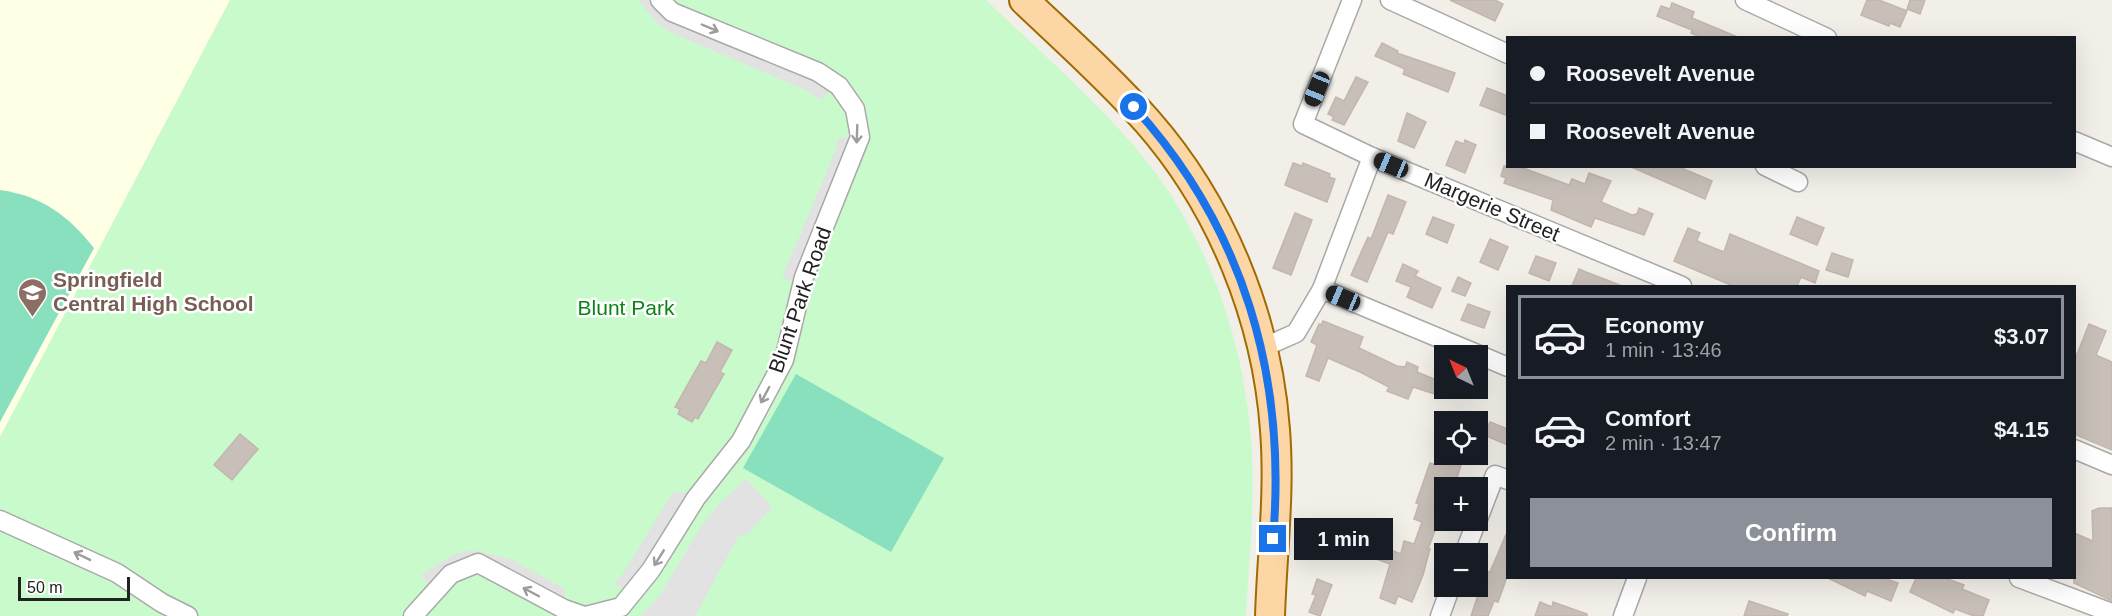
<!DOCTYPE html>
<html lang="en">
<head>
<meta charset="utf-8">
<style>
  body { margin:0; font-family:Helvetica,sans-serif; background:#20242c; color:#f1f3f6; height:100vh; display:flex; flex-direction:column; font-size:22px; white-space:nowrap }
  * { box-sizing:border-box; margin:0 }
  p { font-size:20px; color:#9ea1a6 }
  .icon { flex:none; width:33px; height:33px; fill:none; stroke:currentColor; stroke-width:2; stroke-linecap:round; stroke-linejoin:round }
  .map { position:relative; flex:1; overflow:hidden }
  .details { position:absolute; left:1506px; top:285px; width:570px; height:294px; display:flex; flex-direction:column; background:#171b24; border-radius:0px; box-shadow:0 6px 24px #0002 }
  .details>* { flex:none }
  .hud { position:absolute; left:1506px; top:36px; width:570px; height:132px; border-radius:0px; box-shadow:0 6px 24px #0002; display:grid; align-content:center; height:132px; padding:0 24px; background:#171b24 }
  .needle { width:39px; rotate:317deg }
  .tools { position:absolute; left:1434px; top:345px; display:grid; gap:12px }
  .tools a { display:grid; place-items:center; width:54px; height:54px; border-radius:0px; background:#171b24; box-shadow:0 6px 24px #0002; font-size:30px }
  .scale { position:absolute; left:18px; bottom:15px; width:112px; box-sizing:border-box; padding-left:6px; border:3px solid #222; border-top:0; font-size:16px; line-height:21px; white-space:nowrap; color:#222; -webkit-text-stroke:4px #fff; paint-order:stroke }
  .end { position:absolute; width:27px; height:27px; margin:-14px; border:8px solid #1a73e8; background:#fff; box-shadow:0 0 0 3px #fff }
  .from { border-radius:50% }
  .bubble { position:absolute; height:42px; border-radius:0px; background:#171b24; box-shadow:0 6px 24px #0002; font-size:20px; font-weight:700; line-height:42px; text-align:center }
  .car { position:absolute; width:18px; height:36px; margin:-18px -9px; border-radius:8px; box-shadow:0 0 4px 2px #0007; background:linear-gradient(#222 24%,#8ab4d8 0 40%,#222 0 76%,#8ab4d8 0 86%,#222 0) }
  .hud b { display:flex; align-items:center; gap:21px; height:57px; font-size:22px }
  .hud b+b { border-top:2px solid #363941 }
  .hud i { width:15px; height:15px; background:#f1f3f6 }
  ul { padding:10px 0 0; list-style:none }
  li { display:flex; align-items:center; gap:18px; height:84px; margin:0 12px 9px; padding:0 12px; border:3px solid transparent; border-radius:0px }
  li div { flex:1 }
  li b { display:block; font-size:22px }
  li em { font-style:normal; font-weight:700 }
  li.selected { border-color:#8c9099 }
  li>.icon { width:54px; height:54px; stroke-width:1.5 }
  .primary-button { display:flex; gap:12px; margin-top:auto; padding:12px 24px }
  .primary-button a { flex:1; height:69px; border-radius:0px; background:#8c9099; color:#fff; font-size:24px; font-weight:700; line-height:69px; text-align:center }
  .map>svg:first-child { display:block }
  .education { fill:#ffffe5 }
  .park { fill:#c8facc }
  .pitch { fill:#88e0be }
  .parking { fill:#e2e2e2 }
  .building { fill:#c7bfb8; stroke:#c4b6ab; stroke-width:1.5 }
  .lines { fill:none; stroke-linecap:round; stroke-linejoin:round }
  .minor-casing { stroke:#a9a9a9; stroke-width:21 }
  .primary-casing { stroke:#a06b00; stroke-width:32 }
  .minor { stroke:#fff; stroke-width:18 }
  .primary { stroke:#fcd6a4; stroke-width:28 }
  .oneway { stroke:#9c9c9c }
  .route { stroke:#1a73e8; stroke-width:8 }
  .labels { text-anchor:middle; stroke-width:5; stroke-linejoin:round; paint-order:stroke }
  .street-label { font-size:21px; fill:#222; stroke:#fff }
  .education-label { font-size:21px; font-weight:bold; fill:#785e54; stroke:#fff; text-anchor:start }
  .park-label { font-size:21px; fill:#0c8416; stroke:#fff }
</style>
</head>
<body>
<div class="map">
<svg width="2112" height="616" viewBox="0 0 2112 616">
  <rect width="100%" height="100%" fill="#f2efe9"/>
  <polygon class="education" points="0,0 230,0 0,437"/>
  <path class="park" d="M 230,0 L 986,0 C 1036,48 1089,94 1135,147 C 1204,227 1243,334 1251,439 C 1256,497 1249,557 1246,616 L 0,616 L 0,437 Z"/>
  <g class="pitch">
    <path d="M 0,190 C 43,196 68,216 94,248 L 0,422 Z"/>
    <polygon points="796,374 944,458 891,552 743,468"/>
  </g>
  <g class="parking">
    <polygon points="638,0 653,0 810,77 831,90 822,100 808,91 674,34 659,25"/>
    <polygon points="852,136 797,283 782,277 835,152 838,139"/>
    <polygon points="746,479 772,507 747,535 739,535 695,616 641,616 661,594 702,525 718,505"/>
    <polygon points="673,492 691,493 628,588 616,586 616,580 623,574"/>
    <polygon points="471,550 510,559 564,588 566,601 487,564 429,585 421,575 454,554"/>
  </g>
  <g class="building">
    <polygon points="1450,0 1495,0 1503,4 1495,21"/>
    <polygon points="1867,0 1879,0 1907,11 1900,27 1890,23 1889,26 1861,15"/>
    <polygon points="1910,0 1925,0 1920,14 1907,9"/>
    <polygon points="1672,3 1694,12 1692,18 1740,38 1702,38 1691,33 1692,30 1657,16 1661,6 1670,9"/>
    <polygon points="1382,43 1398,51 1397,53 1455,73 1448,92 1403,74 1405,69 1375,56"/>
    <polygon points="1356,77 1368,82 1344,125 1332,120 1334,117 1328,114 1336,97 1344,101"/>
    <polygon points="1487,88 1508,96 1508,116 1480,105"/>
    <polygon points="1407,113 1426,122 1414,148 1398,141"/>
    <polygon points="1465,140 1476,145 1465,173 1446,165 1456,141 1464,144"/>
    <polygon points="1293,163 1302,166 1303,163 1330,174 1329,177 1335,179 1327,202 1285,185"/>
    <polygon points="1504,166 1518,166 1569,185 1572,179 1585,184 1589,173 1611,181 1601,202 1632,215 1637,214 1639,208 1653,214 1644,235 1595,218 1591,227 1551,210 1553,200 1504,183 1506,178 1501,176"/>
    <polygon points="1629,166 1677,166 1712,181 1705,199"/>
    <polygon points="1388,195 1406,202 1393,234 1388,232 1367,282 1351,275 1368,237 1371,239"/>
    <polygon points="1295,213 1312,220 1291,275 1273,268"/>
    <polygon points="1433,217 1454,225 1447,243 1426,234"/>
    <polygon points="1797,217 1824,228 1817,245 1790,234"/>
    <polygon points="1688,228 1700,233 1697,240 1699,242 1724,252 1730,234 1819,271 1815,283 1801,277 1797,286 1733,286 1674,261"/>
    <polygon points="1490,239 1508,247 1498,270 1480,262"/>
    <polygon points="1832,253 1853,260 1848,277 1826,270"/>
    <polygon points="1536,256 1556,263 1549,281 1529,273"/>
    <polygon points="1403,264 1418,271 1415,276 1441,288 1432,308 1407,297 1411,287 1396,281"/>
    <polygon points="1579,269 1586,272 1622,286 1572,286"/>
    <polygon points="1458,277 1471,283 1465,296 1452,291"/>
    <polygon points="1468,304 1490,312 1484,328 1461,320"/>
    <polygon points="1323,321 1363,337 1359,348 1397,366 1405,367 1407,362 1418,367 1417,372 1444,383 1444,397 1413,387 1408,399 1387,391 1389,387 1360,372 1328,358 1319,381 1306,376 1317,345 1311,342 1319,324 1321,325"/>
    <polygon points="2089,324 2106,331 2096,355 2112,362 2112,450 2074,434 2074,362"/>
    <polygon points="717,342 732,350 720,372 724,374 698,419 695,417 692,422 678,414 680,409 675,407 701,361 706,363"/>
    <polygon points="1490,422 1508,429 1508,445 1484,435"/>
    <polygon points="240,434 258,449 232,480 214,465"/>
    <polygon points="1439,454 1461,454 1458,464 1461,465 1456,481 1443,477 1436,499 1444,502 1444,513 1442,512 1428,549 1430,549 1423,575 1412,602 1398,596 1395,604 1380,598 1390,564 1368,556 1373,543 1401,554 1404,541 1414,544 1422,522 1414,519 1419,504 1416,503 1430,463 1436,465"/>
    <polygon points="2099,508 2112,508 2112,601 2074,583 2074,533 2093,541 2092,511"/>
    <polygon points="1508,530 1508,574 1498,602 1494,601 1488,616 1471,616 1486,571 1490,572"/>
    <polygon points="1828,578 1883,578 1898,583 1891,601 1867,591 1865,596"/>
    <polygon points="1916,578 1945,578 1964,585 1962,589 1989,600 1983,616 1974,616 1955,609 1953,613 1910,592"/>
    <polygon points="1317,579 1332,585 1320,616 1309,612 1316,595 1312,594"/>
    <polygon points="1749,601 1788,614 1787,616 1744,616"/>
    <polygon points="1540,602 1552,607 1553,602 1587,614 1587,616 1535,616"/>
  </g>
  <g class="lines">
    <defs>
      <g id="minor">
        <polyline points="1352,0 1303,124 1372,157 1682,286"/>
        <polyline points="1390,0 1508,54"/>
        <polyline points="1745,0 1827,38"/>
        <polyline points="2074,141 2112,157"/>
        <polyline points="1765,166 1798,182"/>
        <polyline points="1322,289 1508,367"/>
        <polyline points="1262,348 1296,333 1322,289 1372,157"/>
        <polyline points="2074,449 2112,465"/>
        <polyline points="1478,519 1495,475 1508,480"/>
        <polyline points="0,520 117,573 162,603 188,616"/>
        <polyline points="1464,554 1477,520"/>
        <polyline points="2019,578 2112,613"/>
        <polyline points="413,616 451,574 478,563 564,609 584,616"/>
        <polyline points="586,616 621,607 651,570 696,498 741,441 784,360 804,277 860,137 855,109 839,86 818,72 672,12 660,0"/>
        <polyline points="1440,616 1451,586"/>
        <polyline points="1623,616 1637,578"/>
      </g>
      <path id="primary" d="M 1024,0 C 1065,39 1109,78 1147,121 C 1221,205 1267,318 1275,430 C 1280,492 1272,554 1270,616"/>
    </defs>
    <use href="#minor" class="minor-casing"/>
    <use href="#primary" class="primary-casing"/>
    <use href="#minor" class="minor"/>
    <use href="#primary" class="primary"/>
  </g>
  <defs><path id="oneway-shaft" d="M-6 0H5M1.5-3L5.5 0L1.5 3" fill="none" stroke-width="1.6" stroke-linecap="round" stroke-linejoin="round" transform="scale(1.5)"/></defs>
  <g class="oneway">
    <use href="#oneway-shaft" transform="translate(710 28) rotate(23)"/>
    <use href="#oneway-shaft" transform="translate(857 134) rotate(92)"/>
    <use href="#oneway-shaft" transform="translate(765 395) rotate(118)"/>
    <use href="#oneway-shaft" transform="translate(82 556) rotate(-154)"/>
    <use href="#oneway-shaft" transform="translate(659 558) rotate(122)"/>
    <use href="#oneway-shaft" transform="translate(531 592) rotate(-152)"/>
  </g>
  <g class="lines">
    <path class="route" d="M 1134,107 C 1244,228 1287,377 1273,539"/>
  </g>
  <defs>
    <symbol id="school-pin" viewBox="-11 -11 22 30"><path d="M0 17L-7.5 6A9.5 9.5 0 1 1 7.5 6Z" fill="#8d6e63" stroke="#fff"/><path d="M0-5L7-2L0 1L-7-2ZM-4 1L0 2.5L4 1V4Q0 6-4 4Z" fill="#fff"/></symbol>
  </defs>
  <g fill-rule="evenodd">
    <use href="#school-pin" x="16" y="276" width="33" height="45"/>
  </g>
  <g class="labels">
    <g class="street-label">
      <text transform="translate(1492 207) rotate(23)" y="7">Margerie Street</text>
      <text transform="translate(800 300) rotate(-71)" y="7">Blunt Park Road</text>
    </g>
    <g class="education-label">
      <text x="53" y="287">Springfield<tspan x="53" dy="24">Central High School</tspan></text>
    </g>
    <g class="park-label">
      <text x="626" y="315">Blunt Park</text>
    </g>
  </g>
</svg>
<div class="tools">
<a><svg class="needle" viewBox="-14 -14 28 28"><path d="M0-13l5 13h-10z" fill="#e53935"/><path d="M0 13l5-13h-10z" fill="#9ea1a6"/></svg></a>
<a><svg class="icon" aria-label="locate" viewBox="0 0 24 24"><circle cx="12" cy="12" r="6"/><path d="M12 2v4M12 18v4M2 12h4M18 12h4"/></svg></a>
<a>+</a>
<a>−</a>
</div>
<div class="scale">50 m</div>
<i class="end from" style="left:1134px;top:107px"></i>
<i class="end" style="left:1273px;top:539px"></i>
<div class="bubble" style="left:1294px;top:518px;width:99px">1 min</div>
<i class="car" style="left:1317px;top:89px;rotate:202deg"></i>
<i class="car" style="left:1391px;top:165px;rotate:293deg"></i>
<i class="car" style="left:1343px;top:298px;rotate:293deg"></i>
<div class="hud">
<b><i class="from"></i>Roosevelt Avenue</b>
<b><i></i>Roosevelt Avenue</b>
</div>
<section class="details">
<ul>
<li class="selected"><svg class="icon" aria-label="car" viewBox="0 0 24 24"><path d="M5 17H2v-5l4-1 3-4h7l3 4 3 1v5h-3M9 17h6M6 11h13"/><circle cx="7" cy="17" r="2"/><circle cx="17" cy="17" r="2"/></svg><div><b>Economy</b><p>1 min · 13:46</p></div><em>$3.07</em></li>
<li><svg class="icon" aria-label="car" viewBox="0 0 24 24"><path d="M5 17H2v-5l4-1 3-4h7l3 4 3 1v5h-3M9 17h6M6 11h13"/><circle cx="7" cy="17" r="2"/><circle cx="17" cy="17" r="2"/></svg><div><b>Comfort</b><p>2 min · 13:47</p></div><em>$4.15</em></li>
</ul>
<div class="primary-button"><a>Confirm</a></div>
</section>
</div>
</body>
</html>
